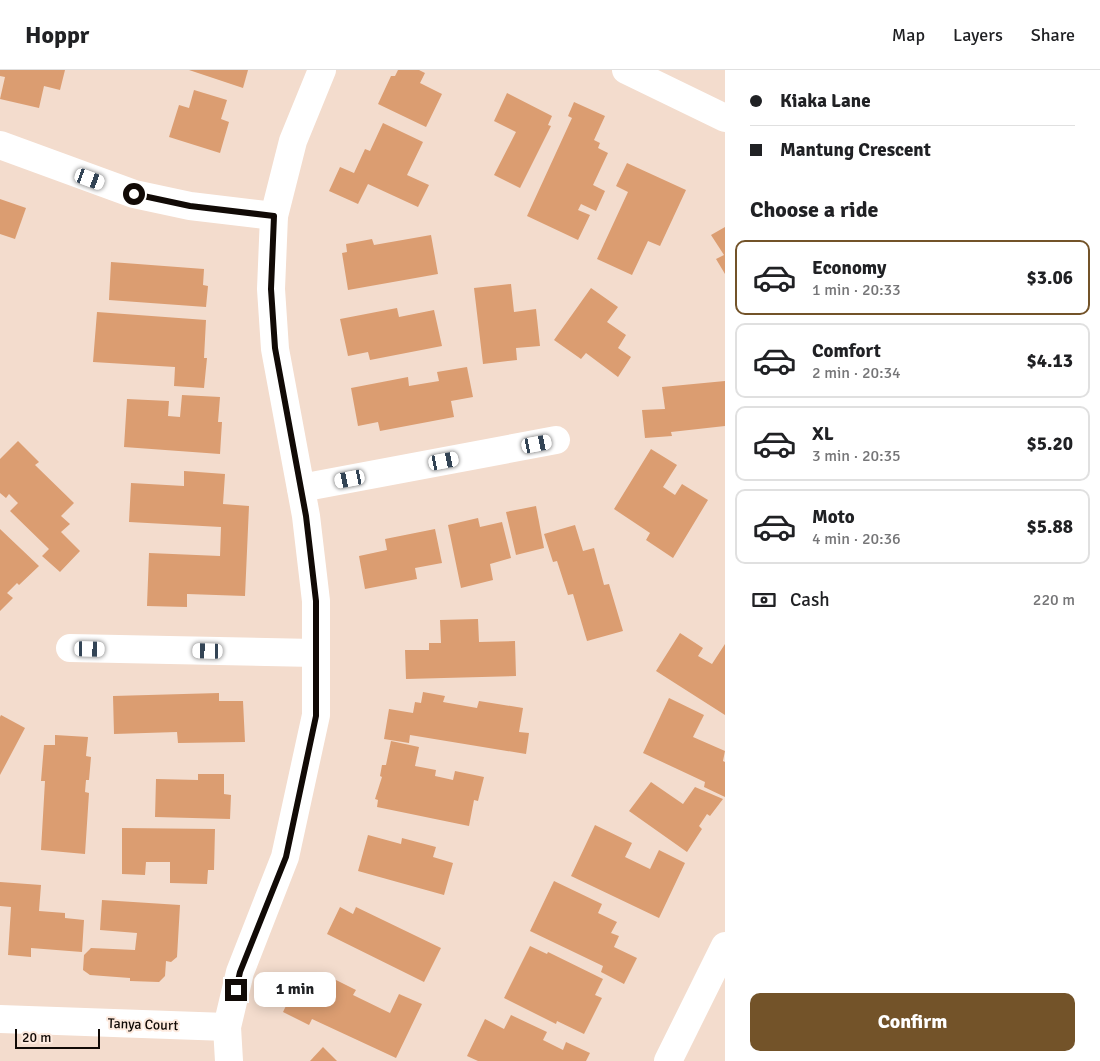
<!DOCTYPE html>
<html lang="en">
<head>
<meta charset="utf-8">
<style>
  body { margin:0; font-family:Signika,sans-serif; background:#f6f6f6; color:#202124; height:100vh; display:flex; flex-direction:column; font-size:19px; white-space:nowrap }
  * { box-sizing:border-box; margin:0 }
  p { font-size:16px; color:#757577 }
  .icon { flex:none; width:28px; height:28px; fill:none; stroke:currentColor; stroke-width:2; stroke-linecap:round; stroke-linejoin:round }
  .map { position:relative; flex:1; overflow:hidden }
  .details { display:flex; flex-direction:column; background:#fff; width:375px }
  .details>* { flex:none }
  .hud { display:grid; align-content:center; height:110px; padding:0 25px; background:#fff }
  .scale { position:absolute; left:15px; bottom:12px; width:85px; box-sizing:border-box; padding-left:5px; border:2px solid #110a06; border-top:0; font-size:14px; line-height:18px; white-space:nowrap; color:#110a06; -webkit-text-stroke:4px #fdeade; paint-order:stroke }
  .end { position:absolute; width:22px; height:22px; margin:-11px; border:6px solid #110a06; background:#fff; box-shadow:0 0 0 2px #fff }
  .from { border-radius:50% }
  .bubble { position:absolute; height:35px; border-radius:10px; background:#fff; box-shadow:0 2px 12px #0003; font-size:16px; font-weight:700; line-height:35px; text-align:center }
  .car { position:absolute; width:15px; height:30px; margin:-15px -8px; border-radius:6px; box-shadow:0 0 4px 1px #0007; background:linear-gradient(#fff 24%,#345 0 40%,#fff 0 76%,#345 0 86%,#fff 0) }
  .hud b { display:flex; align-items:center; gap:18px; height:48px; font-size:19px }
  .hud b+b { border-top:1px solid #e0e0e0 }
  .hud i { width:12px; height:12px; background:#202124 }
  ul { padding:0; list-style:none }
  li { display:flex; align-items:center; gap:15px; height:75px; margin:0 10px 8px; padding:0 15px; border:2px solid #e0e0e0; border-radius:10px }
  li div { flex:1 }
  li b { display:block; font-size:19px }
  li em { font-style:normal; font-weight:700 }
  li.selected { border-color:#735329 }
  li>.icon { width:45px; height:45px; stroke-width:1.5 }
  h2 { padding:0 25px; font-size:22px; line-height:60px }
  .pay { display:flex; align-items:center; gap:12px; height:55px; padding:0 25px; font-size:19px }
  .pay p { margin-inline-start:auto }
  .cta { display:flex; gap:10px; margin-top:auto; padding:10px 25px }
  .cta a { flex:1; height:58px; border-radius:10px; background:#735329; color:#fff; font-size:20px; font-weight:700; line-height:58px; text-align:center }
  header { display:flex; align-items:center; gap:30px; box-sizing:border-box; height:70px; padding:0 25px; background:#fff; border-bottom:1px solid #e0e0e0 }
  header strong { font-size:24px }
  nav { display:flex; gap:28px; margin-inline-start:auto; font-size:18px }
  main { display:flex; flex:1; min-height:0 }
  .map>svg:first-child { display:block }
  .building { fill:#db9d71 }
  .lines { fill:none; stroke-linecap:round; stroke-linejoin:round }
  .minor { stroke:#fff; stroke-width:28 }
  .route { stroke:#110a06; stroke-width:6 }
  .labels { text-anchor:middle; stroke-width:4; stroke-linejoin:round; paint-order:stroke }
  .street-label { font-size:14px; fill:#110a06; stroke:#fdeade }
</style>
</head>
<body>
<header>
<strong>Hoppr</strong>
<nav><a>Map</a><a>Layers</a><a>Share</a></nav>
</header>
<main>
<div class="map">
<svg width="725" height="991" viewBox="0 0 725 991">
  <rect width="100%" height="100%" fill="#f3dccd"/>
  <g class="building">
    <polygon points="0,0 65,0 60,20 44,16 39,38 0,29 5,7 0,6"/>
    <polygon points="189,0 248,0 243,18"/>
    <polygon points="398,0 419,0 425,3 420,13 442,24 426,57 378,34 391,6 395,6"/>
    <polygon points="194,20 227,30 221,49 229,52 220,83 169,67 179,35 189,38"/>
    <polygon points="507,23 552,46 548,55 551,56 520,118 494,105 516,62 494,51"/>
    <polygon points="574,32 605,46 594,70 600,73 598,78 608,83 593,115 605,121 596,141 581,134 578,140 590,145 578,170 527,146 572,48 568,46"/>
    <polygon points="383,53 423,72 407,105 429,115 418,137 368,114 358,134 329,121 340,97 354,103 365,79 370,81"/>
    <polygon points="627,93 686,120 660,176 648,171 632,205 597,189 628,122 616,116"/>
    <polygon points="0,129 26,138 15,169 0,164"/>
    <polygon points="725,157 725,204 716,189 724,185 711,165"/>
    <polygon points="431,165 438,204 348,220 342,183 347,182 346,174 372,169 374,175"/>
    <polygon points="111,192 204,199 203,215 208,216 206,237 109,230"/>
    <polygon points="511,214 514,242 536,239 540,276 516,278 517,290 483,294 474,218"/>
    <polygon points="591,218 618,237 607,252 626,265 618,278 631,287 618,307 586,283 581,289 554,270"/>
    <polygon points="397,238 399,247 434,240 442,276 370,290 368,282 348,286 340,249"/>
    <polygon points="97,242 206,250 204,288 207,288 204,318 174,316 175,297 93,292"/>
    <polygon points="467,297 473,327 451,331 454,347 380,361 378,352 358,356 351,318 408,307 409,316 439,311 437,302"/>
    <polygon points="725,311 725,356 671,362 672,366 645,368 642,340 665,339 662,317"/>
    <polygon points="182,325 220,327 218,352 222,352 220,384 124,377 127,329 169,331 168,346 180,347"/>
    <polygon points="18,371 39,392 35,395 74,433 61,446 70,454 61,462 80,481 60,502 42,486 49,479 10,441 18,433 9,424 6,428 0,423 0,389"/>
    <polygon points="651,379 677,395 663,417 675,425 682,414 708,430 673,488 646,470 650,463 614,439"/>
    <polygon points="184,401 225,404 223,434 249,436 245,526 187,524 187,537 147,536 149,483 220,486 221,457 129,452 131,413 184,416"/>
    <polygon points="536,436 544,478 516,485 506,442"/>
    <polygon points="478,448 480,457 502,452 511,488 490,494 493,510 461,518 448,455"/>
    <polygon points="575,455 583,481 594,478 604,515 609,514 623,561 587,571 573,524 568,525 557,491 553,492 544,464"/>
    <polygon points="0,459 39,496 19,515 17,513 7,523 13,528 0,541"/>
    <polygon points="435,459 442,493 415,498 417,509 365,519 359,486 387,480 385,469"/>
    <polygon points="478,549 479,572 515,571 516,606 406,609 405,580 429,580 429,573 441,573 440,550"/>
    <polygon points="680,563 703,578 698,586 712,594 725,574 725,645 656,601"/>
    <polygon points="423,622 445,626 443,632 477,638 479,631 523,638 519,662 529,663 526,684 410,665 409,673 384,669 389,639 413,643 415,632 421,633"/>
    <polygon points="219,623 219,631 243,631 245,672 178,673 177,662 114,664 113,626"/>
    <polygon points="669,628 704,645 693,667 725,681 723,691 725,692 725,727 704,717 705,712 643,683"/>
    <polygon points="1,645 25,658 0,705 0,647"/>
    <polygon points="55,665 88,667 86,686 91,687 89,710 86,710 85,722 89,723 85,784 41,780 45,711 41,711 44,675 55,675"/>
    <polygon points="391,671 419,677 415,696 436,700 435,706 453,710 455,701 484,707 478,731 474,730 469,756 377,737 378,730 375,729 382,707 380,706 382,695 386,695"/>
    <polygon points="198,704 224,704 224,724 231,725 230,749 155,747 156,709 198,710"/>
    <polygon points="651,712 683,734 695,717 723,729 710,746 707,744 699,756 702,759 687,782 629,741"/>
    <polygon points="595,755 632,773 625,787 650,799 659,780 685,793 659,848 571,806"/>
    <polygon points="122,758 215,759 214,800 208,800 207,814 170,813 170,792 146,792 145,805 122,804"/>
    <polygon points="368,765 401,774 402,768 436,777 433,787 453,793 444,825 358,801"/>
    <polygon points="554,811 602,834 598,843 617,852 611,863 619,866 614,877 637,888 624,914 601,902 603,896 530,861"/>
    <polygon points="0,812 41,815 39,841 65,843 65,848 84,850 82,882 31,878 31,887 8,885 11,837 0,836"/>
    <polygon points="102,830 180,835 177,887 171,892 166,891 165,906 159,912 130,911 130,908 90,905 83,900 84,885 91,878 135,880 137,863 100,860"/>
    <polygon points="340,837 353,844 356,837 441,878 424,912 327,864"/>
    <polygon points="530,876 547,884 548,882 603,909 595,925 602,928 584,964 557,951 556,954 504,928"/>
    <polygon points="336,910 356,920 353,925 390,943 399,924 422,934 396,988 312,949 309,955 283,942 296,915 320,926 326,915 332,919"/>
    <polygon points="511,945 547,962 543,970 563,980 566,972 590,983 586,991 478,991 467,986 485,949 504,959"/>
    <polygon points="323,977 337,991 310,991"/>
  </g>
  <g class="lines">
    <g class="minor">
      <polyline points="626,0 725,48"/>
      <polyline points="0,75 134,124 190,136 274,146"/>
      <polyline points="301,418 556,370"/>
      <polyline points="70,578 315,583"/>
      <polyline points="0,949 227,957"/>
      <polyline points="229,991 227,957 240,902 285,787 316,645 316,531 306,446 275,279 271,219 274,146 293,71 322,0"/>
      <polyline points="668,991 725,876"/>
    </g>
  </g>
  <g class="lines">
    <polyline class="route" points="134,124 190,136 274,146 271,219 275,278 306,446 316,531 316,646 286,787 240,902 236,920"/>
  </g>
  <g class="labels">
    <g class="street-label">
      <text transform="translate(143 954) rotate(2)" y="5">Tanya Court</text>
    </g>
  </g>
</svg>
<div class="scale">20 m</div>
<i class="end from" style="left:134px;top:124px"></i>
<i class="end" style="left:236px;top:920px"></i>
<div class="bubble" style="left:254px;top:902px;width:82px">1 min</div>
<i class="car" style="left:90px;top:109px;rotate:110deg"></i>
<i class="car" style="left:537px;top:374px;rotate:79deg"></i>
<i class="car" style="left:444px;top:391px;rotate:79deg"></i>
<i class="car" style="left:350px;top:409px;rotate:259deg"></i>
<i class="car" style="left:90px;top:579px;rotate:91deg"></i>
<i class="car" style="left:208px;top:581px;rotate:271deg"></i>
</div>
<section class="details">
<div class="hud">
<b><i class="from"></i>Kiaka Lane</b>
<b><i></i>Mantung Crescent</b>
</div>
<h2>Choose a ride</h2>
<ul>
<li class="selected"><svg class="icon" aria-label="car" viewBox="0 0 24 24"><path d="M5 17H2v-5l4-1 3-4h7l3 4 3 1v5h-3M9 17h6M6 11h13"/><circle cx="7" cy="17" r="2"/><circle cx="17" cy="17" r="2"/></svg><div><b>Economy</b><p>1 min · 20:33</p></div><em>$3.06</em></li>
<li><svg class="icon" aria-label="car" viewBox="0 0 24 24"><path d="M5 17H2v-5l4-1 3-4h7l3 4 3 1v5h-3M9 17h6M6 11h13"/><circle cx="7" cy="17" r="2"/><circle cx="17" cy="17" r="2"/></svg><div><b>Comfort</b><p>2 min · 20:34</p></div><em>$4.13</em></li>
<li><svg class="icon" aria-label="car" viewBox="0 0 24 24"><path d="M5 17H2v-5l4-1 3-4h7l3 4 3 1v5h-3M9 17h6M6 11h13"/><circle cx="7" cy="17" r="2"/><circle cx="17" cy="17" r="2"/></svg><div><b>XL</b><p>3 min · 20:35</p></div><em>$5.20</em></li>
<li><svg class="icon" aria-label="car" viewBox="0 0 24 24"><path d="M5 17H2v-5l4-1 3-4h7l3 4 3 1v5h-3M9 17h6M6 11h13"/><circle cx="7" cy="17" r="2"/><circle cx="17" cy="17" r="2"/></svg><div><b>Moto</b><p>4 min · 20:36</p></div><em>$5.88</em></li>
</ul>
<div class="pay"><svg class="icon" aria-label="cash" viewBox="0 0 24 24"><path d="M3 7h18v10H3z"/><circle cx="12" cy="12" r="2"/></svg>Cash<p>220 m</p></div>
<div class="cta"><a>Confirm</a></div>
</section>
</main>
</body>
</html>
